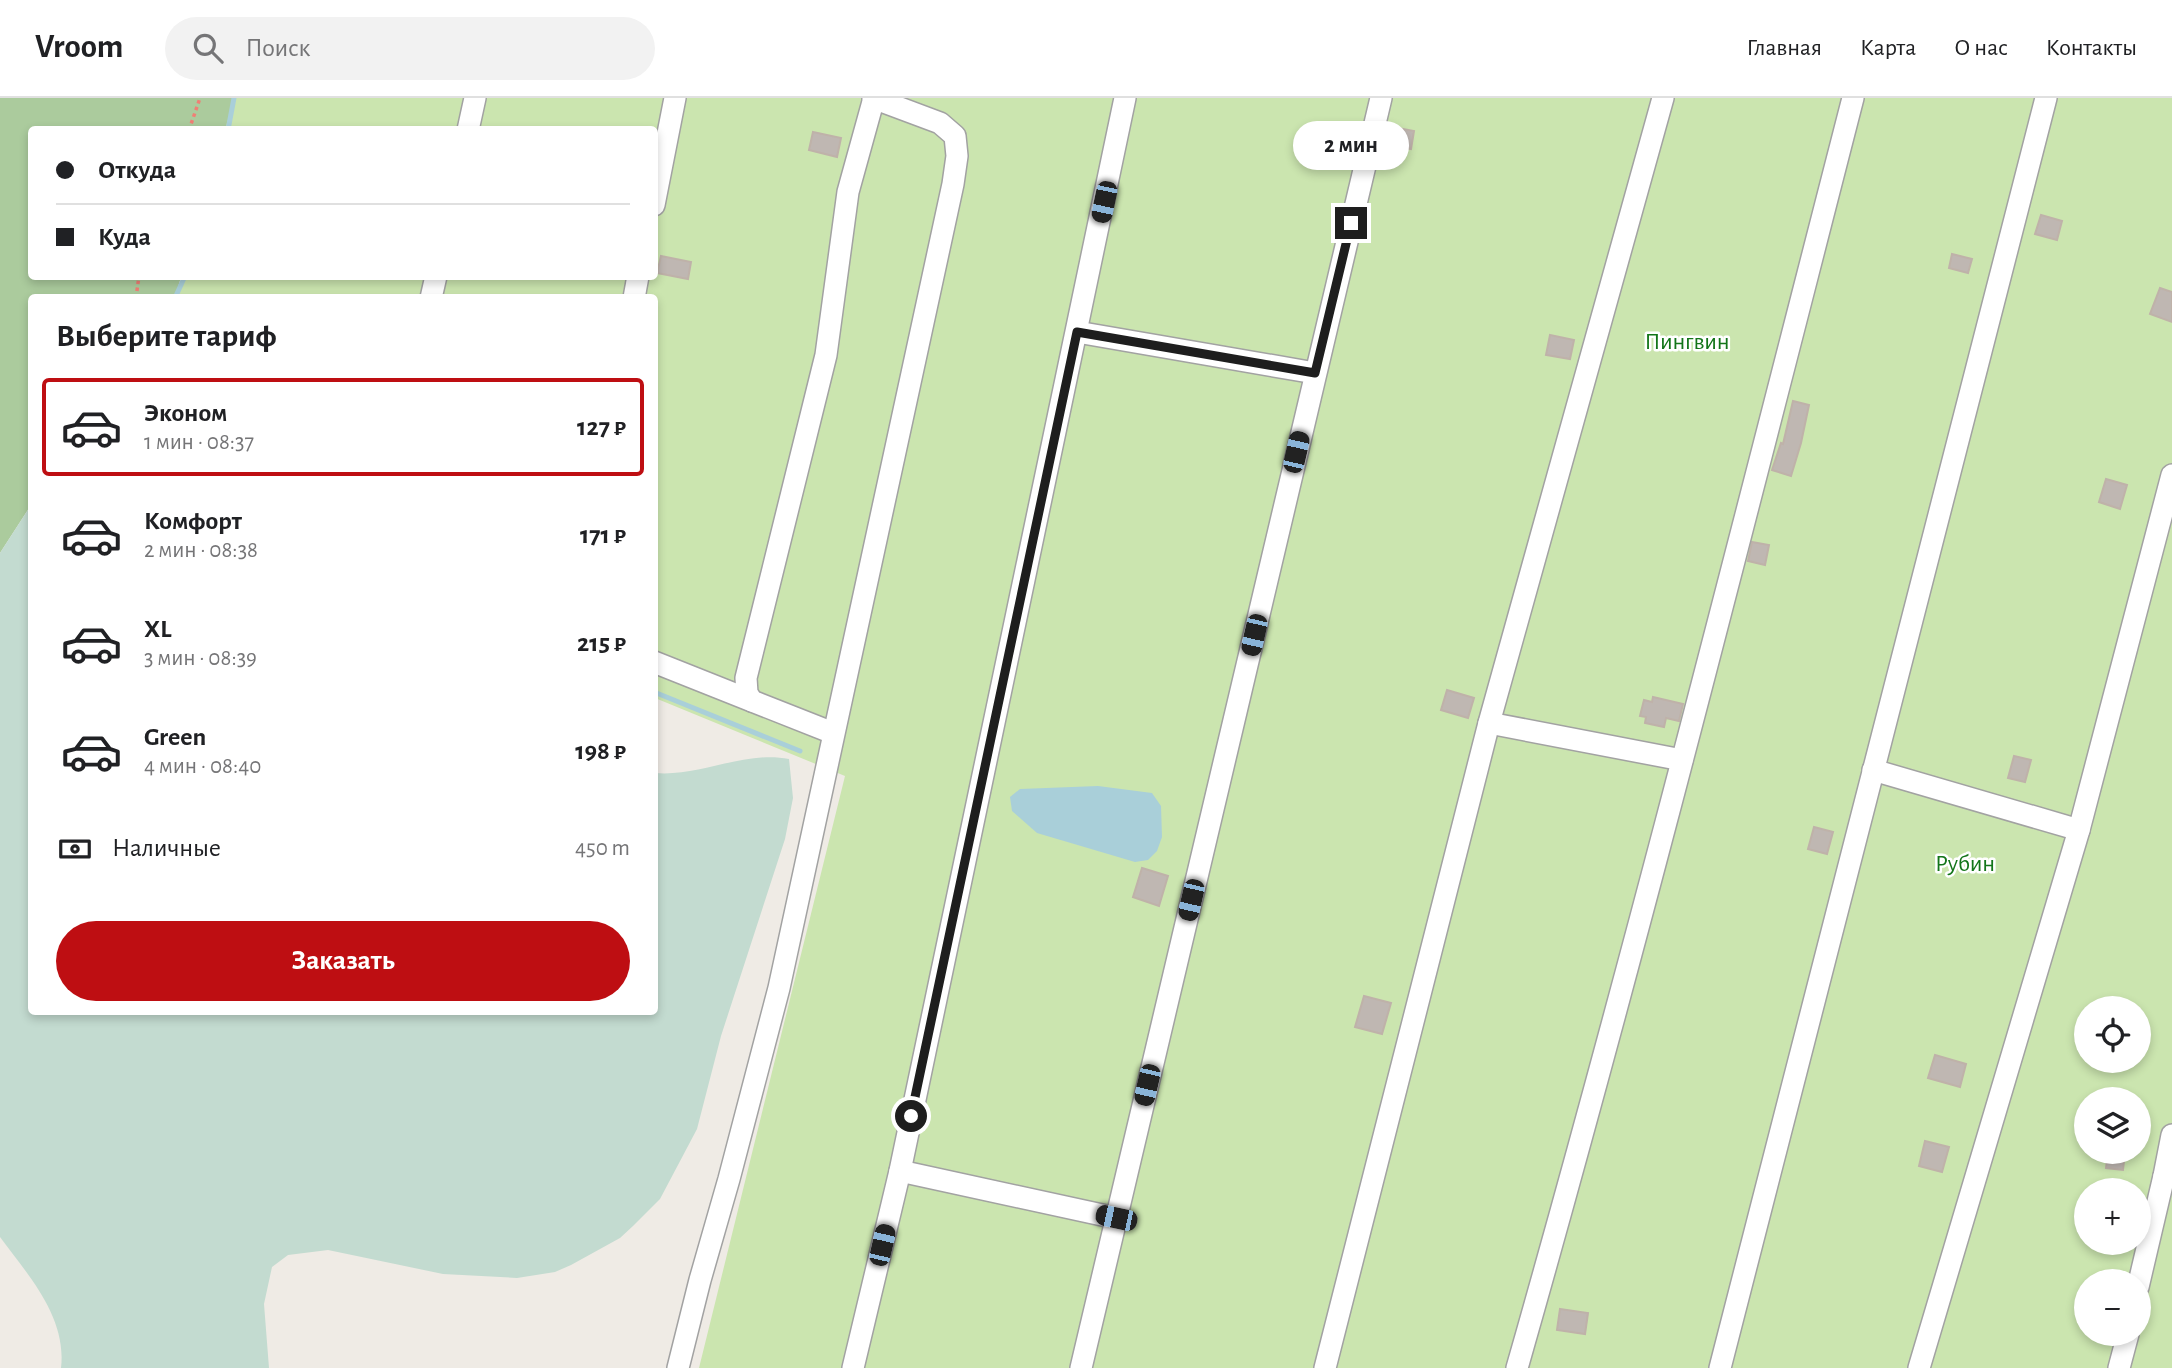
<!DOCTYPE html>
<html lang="ru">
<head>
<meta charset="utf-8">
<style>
  body { margin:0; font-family:"Alegreya Sans",sans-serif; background:#f2f2f2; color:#202124; height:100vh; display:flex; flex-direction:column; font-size:26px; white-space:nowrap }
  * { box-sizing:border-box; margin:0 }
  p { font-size:23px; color:#757577 }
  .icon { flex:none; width:38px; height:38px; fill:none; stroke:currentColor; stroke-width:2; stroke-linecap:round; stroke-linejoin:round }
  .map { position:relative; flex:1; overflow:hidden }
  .details { position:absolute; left:28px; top:196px; width:630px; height:721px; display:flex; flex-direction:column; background:#fff; border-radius:7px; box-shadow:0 4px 10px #0003 }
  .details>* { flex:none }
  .top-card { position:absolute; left:28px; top:28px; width:630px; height:154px; border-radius:7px; box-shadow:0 4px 10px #0003; display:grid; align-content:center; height:154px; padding:0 28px; background:#fff }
  .buttons { position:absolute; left:2074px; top:898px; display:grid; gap:14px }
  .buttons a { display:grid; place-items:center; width:77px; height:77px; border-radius:50%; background:#fff; box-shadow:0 4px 10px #0003; font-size:35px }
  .end { position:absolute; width:32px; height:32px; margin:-16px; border:9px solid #1e1e1e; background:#fff; box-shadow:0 0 0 4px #fff }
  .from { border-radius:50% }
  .bubble { position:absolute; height:49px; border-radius:24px; background:#fff; box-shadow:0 4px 10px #0003; font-size:23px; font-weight:700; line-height:49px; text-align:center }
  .car { position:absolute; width:21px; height:42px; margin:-21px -10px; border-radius:9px; box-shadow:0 0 5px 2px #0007; background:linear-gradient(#222 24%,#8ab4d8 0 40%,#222 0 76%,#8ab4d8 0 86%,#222 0) }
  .top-card b { display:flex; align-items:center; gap:24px; height:66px; font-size:26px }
  .top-card b+b { border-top:2px solid #e0e0e0 }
  .top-card i { width:18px; height:18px; background:#202124 }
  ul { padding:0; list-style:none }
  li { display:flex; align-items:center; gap:21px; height:98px; margin:0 14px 10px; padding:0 14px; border:4px solid transparent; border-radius:7px }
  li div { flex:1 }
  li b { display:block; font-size:26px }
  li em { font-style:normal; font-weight:700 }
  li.current { border-color:#be0e12 }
  li>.icon { width:63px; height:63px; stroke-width:1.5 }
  h2 { padding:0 28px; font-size:32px; line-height:84px }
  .pay { display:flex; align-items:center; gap:18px; height:77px; padding:0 28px; font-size:26px }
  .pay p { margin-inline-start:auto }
  .action { display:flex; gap:14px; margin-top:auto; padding:14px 28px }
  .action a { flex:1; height:80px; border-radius:42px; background:#be0e12; color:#fff; font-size:28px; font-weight:700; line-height:80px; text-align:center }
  header { display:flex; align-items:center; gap:42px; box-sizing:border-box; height:98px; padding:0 35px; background:#fff; border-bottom:2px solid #e0e0e0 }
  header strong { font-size:33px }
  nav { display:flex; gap:38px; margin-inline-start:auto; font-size:24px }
  .search { width:490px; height:63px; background:#f2f2f2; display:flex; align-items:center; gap:18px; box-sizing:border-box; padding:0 24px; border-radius:38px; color:#757577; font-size:26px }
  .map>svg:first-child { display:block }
  .grass { fill:#cbe5af; fill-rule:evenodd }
  .forest { fill:#abcb9d }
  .wetland { fill:#c3dbd0 }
  .water { fill:#a9cfd9 }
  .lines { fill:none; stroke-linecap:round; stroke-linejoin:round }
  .stream { stroke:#a9cfd9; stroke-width:5 }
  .building { fill:#bfb7b2; stroke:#bfb2a9; stroke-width:2 }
  .minor-casing { stroke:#a2a2a2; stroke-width:24 }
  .path { stroke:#f07f75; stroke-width:3.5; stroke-dasharray:3.5 3.5; stroke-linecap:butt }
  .minor { stroke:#fff; stroke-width:21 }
  .route { stroke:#1e1e1e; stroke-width:9 }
  .labels { text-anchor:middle; stroke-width:5; stroke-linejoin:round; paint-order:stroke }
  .park-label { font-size:24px; fill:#137519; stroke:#fff }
</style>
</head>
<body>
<header>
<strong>Vroom</strong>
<div class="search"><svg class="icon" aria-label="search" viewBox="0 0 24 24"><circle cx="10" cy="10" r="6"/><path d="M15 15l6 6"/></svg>Поиск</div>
<nav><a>Главная</a><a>Карта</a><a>О нас</a><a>Контакты</a></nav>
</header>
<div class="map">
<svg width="2172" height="1270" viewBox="0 0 2172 1270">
  <rect width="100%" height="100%" fill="#efebe5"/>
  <path class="grass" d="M 232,0 L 2172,0 L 2172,1270 L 699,1270 L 845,678 L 655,600 L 654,200 L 177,200 L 183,178 L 654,178 L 654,32 L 223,31 ZM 2086,910 L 2138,910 L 2138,962 L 2086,962 ZM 2086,1001 L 2138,1001 L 2138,1054 L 2086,1054 ZM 2086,1092 L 2138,1092 L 2138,1144 L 2086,1144 ZM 2086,1183 L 2138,1183 L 2138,1236 L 2086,1236 Z"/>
  <polygon class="forest" points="0,0 235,0 225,31 32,32 32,178 181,179 175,199 32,200 31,407 0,455"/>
  <path class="wetland" d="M 31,407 L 32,914 L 654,914 L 655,675 C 700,679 745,652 789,661 L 793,700 L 785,741 L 721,938 L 697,1031 L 660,1101 L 633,1128 L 620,1140 L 571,1167 L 555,1174 L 517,1180 L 443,1176 L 328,1152 L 288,1157 L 272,1169 L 264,1206 L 269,1270 L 61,1270 C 67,1219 28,1177 0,1139 L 0,455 Z"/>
  <polygon class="water" points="1098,688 1152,695 1161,708 1162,739 1157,753 1148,762 1135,764 1037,735 1012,713 1010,699 1020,691"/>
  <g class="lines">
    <g class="stream">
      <polyline points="228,32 234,0"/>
      <polyline points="175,200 185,178"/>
      <polyline points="654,594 800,653"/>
    </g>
  </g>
  <g class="building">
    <polygon points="1392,29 1414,33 1411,51 1388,47"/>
    <polygon points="813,34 841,40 837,59 809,52"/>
    <polygon points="2041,117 2062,123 2057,142 2035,136"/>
    <polygon points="1952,156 1972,161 1968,175 1949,170"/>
    <polygon points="661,158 691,164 688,181 657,175"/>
    <polygon points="2160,190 2172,194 2172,224 2150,216"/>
    <polygon points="1550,237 1574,242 1570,261 1546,257"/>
    <polygon points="1793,303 1809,307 1801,345 1791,378 1772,372 1781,345 1783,346"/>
    <polygon points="2106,381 2127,387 2120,411 2099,404"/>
    <polygon points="1752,444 1769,447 1765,467 1748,463"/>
    <polygon points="1447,592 1474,600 1468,620 1441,612"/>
    <polygon points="1653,599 1683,606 1679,623 1666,620 1664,629 1645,625 1646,619 1640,618 1644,602 1652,604"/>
    <polygon points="2014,658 2031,662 2025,684 2008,680"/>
    <polygon points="1814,729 1833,734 1827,756 1808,751"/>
    <polygon points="1142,770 1168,778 1159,808 1133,799"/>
    <polygon points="1364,898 1391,905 1382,936 1355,929"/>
    <polygon points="1935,957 1966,966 1960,989 1928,980"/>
    <polygon points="1925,1043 1949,1049 1942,1074 1919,1068"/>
    <polygon points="2108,1054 2125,1054 2123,1072 2106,1070"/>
    <polygon points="1560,1211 1588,1215 1585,1236 1557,1232"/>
  </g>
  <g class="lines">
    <defs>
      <g id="minor">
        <polyline points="468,32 475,0"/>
        <polyline points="654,107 675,0"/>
        <polyline points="431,200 436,178"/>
        <polyline points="634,200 638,178"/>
        <polyline points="1077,234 1315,275"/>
        <polyline points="654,564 752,603"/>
        <polyline points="1489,625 1682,662"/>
        <polyline points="833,635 752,603 747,595 746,580 826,257 848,94 874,0"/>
        <polyline points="1873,672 2079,732"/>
        <polyline points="900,1073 1116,1120"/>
        <polyline points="2164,1078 2172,1037"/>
        <polyline points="2138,1189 2164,1078 2172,1078"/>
        <polyline points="678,1270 700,1182 729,1081 779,890 953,86 957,58 955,38 940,25 873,0"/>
        <polyline points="853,1270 900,1073 1125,0"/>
        <polyline points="1081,1270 1381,0"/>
        <polyline points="1325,1270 1489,625 1663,0"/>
        <path d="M 1517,1270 C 1637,849 1744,424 1853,0"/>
        <polyline points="1720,1270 2046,0"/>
        <polyline points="1919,1270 2079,732 2172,377"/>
        <polyline points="2119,1270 2128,1236"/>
      </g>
    </defs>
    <use href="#minor" class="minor-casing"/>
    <g class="path">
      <polyline points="189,32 200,0"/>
      <polyline points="136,200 139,178"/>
    </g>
    <use href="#minor" class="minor"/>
  </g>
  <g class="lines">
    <polyline class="route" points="911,1018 1077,234 1315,275 1351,125"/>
  </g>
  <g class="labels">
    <g class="park-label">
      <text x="1687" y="251">Пингвин</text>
      <text x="1965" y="773">Рубин</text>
    </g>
  </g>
</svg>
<div class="buttons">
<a><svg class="icon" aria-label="locate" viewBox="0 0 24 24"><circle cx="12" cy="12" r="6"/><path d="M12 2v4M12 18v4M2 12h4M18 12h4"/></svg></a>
<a><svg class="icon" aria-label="layers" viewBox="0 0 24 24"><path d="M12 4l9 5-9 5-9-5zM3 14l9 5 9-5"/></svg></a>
<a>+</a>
<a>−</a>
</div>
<i class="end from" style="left:911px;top:1018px"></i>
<i class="end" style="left:1351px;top:125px"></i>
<div class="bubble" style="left:1293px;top:23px;width:116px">2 мин</div>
<i class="car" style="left:1104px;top:104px;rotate:192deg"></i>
<i class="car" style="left:1296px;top:354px;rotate:13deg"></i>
<i class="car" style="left:1254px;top:537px;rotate:193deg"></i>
<i class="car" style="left:1191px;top:802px;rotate:193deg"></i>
<i class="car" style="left:1147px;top:987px;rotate:193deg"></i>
<i class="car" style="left:1116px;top:1120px;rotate:282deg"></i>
<i class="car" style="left:882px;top:1147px;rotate:13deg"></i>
<div class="top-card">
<b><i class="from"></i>Откуда</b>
<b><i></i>Куда</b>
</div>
<section class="details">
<h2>Выберите тариф</h2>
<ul>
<li class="current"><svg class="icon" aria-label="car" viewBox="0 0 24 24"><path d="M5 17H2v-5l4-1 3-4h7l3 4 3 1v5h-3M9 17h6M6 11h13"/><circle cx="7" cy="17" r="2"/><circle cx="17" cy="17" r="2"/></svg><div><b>Эконом</b><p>1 мин · 08:37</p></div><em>127 ₽</em></li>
<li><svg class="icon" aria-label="car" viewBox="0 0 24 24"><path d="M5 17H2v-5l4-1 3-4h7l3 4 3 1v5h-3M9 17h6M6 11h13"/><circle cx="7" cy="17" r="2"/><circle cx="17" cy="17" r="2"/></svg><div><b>Комфорт</b><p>2 мин · 08:38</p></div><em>171 ₽</em></li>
<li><svg class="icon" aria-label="car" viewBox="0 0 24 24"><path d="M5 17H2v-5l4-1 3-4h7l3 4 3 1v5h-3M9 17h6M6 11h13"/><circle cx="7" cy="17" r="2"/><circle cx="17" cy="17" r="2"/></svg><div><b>XL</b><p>3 мин · 08:39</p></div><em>215 ₽</em></li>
<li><svg class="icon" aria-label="car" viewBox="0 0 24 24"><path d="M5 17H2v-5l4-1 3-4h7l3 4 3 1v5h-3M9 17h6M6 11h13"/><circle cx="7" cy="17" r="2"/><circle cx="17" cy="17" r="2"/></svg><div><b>Green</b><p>4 мин · 08:40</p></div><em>198 ₽</em></li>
</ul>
<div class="pay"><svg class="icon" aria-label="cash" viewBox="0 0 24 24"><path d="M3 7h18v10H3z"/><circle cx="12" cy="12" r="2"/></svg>Наличные<p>450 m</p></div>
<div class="action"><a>Заказать</a></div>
</section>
</div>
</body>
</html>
